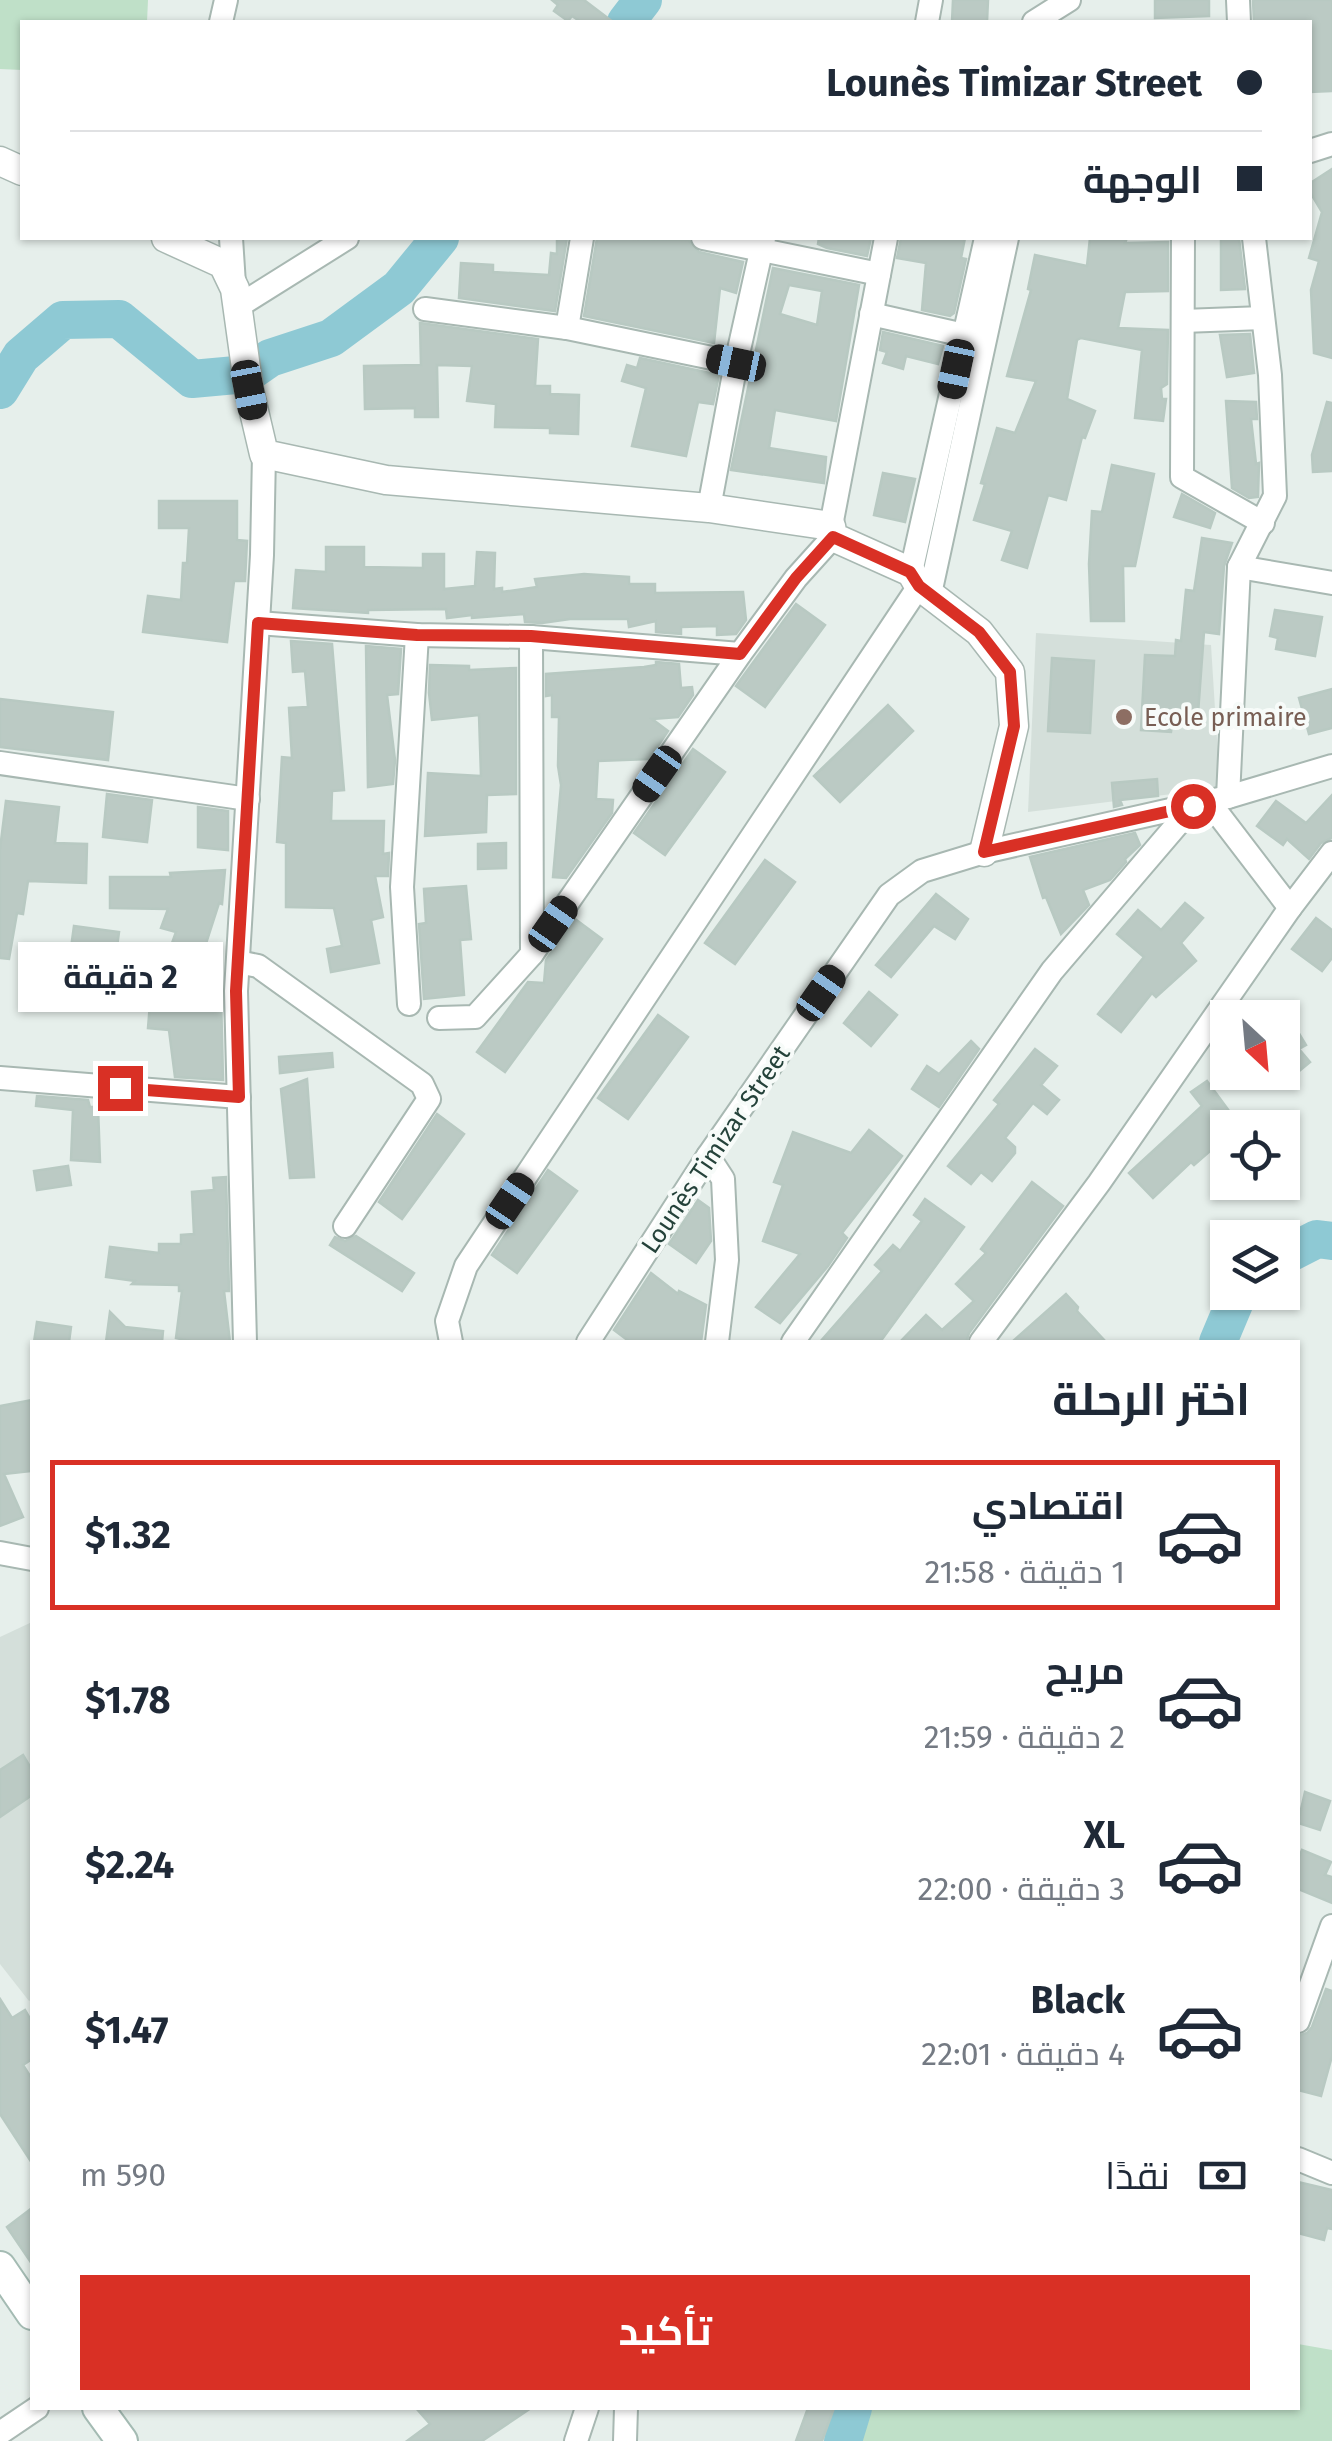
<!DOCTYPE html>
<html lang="ar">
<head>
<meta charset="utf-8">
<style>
  body { margin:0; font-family:"Fira Sans",Cairo,sans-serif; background:#f2f2f3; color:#1f2937; direction:rtl; height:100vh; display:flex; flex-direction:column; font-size:38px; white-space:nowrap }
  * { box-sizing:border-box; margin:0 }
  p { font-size:32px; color:#747a83 }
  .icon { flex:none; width:55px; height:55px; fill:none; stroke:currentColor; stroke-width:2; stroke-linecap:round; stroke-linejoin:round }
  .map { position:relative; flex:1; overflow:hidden; direction:ltr }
  .drawer { position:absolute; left:30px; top:1340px; width:1270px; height:1070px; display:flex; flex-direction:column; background:#fff; border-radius:0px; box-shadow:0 2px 8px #0004; direction:rtl }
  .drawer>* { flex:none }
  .guide { position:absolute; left:20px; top:20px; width:1292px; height:220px; border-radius:0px; box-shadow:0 2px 8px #0004; direction:rtl; display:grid; align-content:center; height:220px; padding:0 50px; background:#fff }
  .needle { width:65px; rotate:154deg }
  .buttons { position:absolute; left:1210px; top:1000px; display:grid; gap:20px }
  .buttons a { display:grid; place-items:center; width:90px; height:90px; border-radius:0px; background:#fff; box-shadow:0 2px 8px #0004; font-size:50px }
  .end { position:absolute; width:45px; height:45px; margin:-22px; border:12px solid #d93025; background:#fff; box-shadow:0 0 0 5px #fff }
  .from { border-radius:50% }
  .bubble { position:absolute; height:70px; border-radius:0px; background:#fff; box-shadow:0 2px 8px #0004; font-size:32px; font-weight:700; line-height:70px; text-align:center; direction:rtl }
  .car { position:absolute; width:30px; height:60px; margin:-30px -15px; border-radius:12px; box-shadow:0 0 8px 2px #0007; background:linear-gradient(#222 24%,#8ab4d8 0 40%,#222 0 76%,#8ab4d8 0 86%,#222 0) }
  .guide b { display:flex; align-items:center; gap:35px; height:95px; font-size:38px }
  .guide b+b { border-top:2px solid #e0e1e3 }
  .guide i { width:25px; height:25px; background:#1f2937 }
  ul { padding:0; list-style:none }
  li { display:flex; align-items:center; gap:30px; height:150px; margin:0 20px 15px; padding:0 30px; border:5px solid transparent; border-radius:0px }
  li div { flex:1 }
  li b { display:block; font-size:38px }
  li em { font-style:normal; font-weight:700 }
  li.current { border-color:#d93025 }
  li>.icon { width:90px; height:90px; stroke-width:1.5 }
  h2 { padding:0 50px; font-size:45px; line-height:120px }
  .pay { display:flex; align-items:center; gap:25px; height:110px; padding:0 50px; font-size:38px }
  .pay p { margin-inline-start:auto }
  .cta { display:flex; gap:20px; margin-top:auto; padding:20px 50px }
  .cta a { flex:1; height:115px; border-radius:0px; background:#d93025; color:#fff; font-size:40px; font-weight:700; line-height:115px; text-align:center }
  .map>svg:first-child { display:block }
  .built { fill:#d4dfda }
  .green { fill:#bfe0c8 }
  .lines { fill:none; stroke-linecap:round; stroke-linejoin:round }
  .river { stroke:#8ec9d4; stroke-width:38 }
  .building { fill:#bbcac4; stroke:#b8c9c2; stroke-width:2.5; fill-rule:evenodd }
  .minor-casing { stroke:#a8b8b2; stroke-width:26 }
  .tertiary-casing { stroke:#a8b8b2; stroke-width:31 }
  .secondary-casing { stroke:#a4bbb3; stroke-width:34 }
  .minor { stroke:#fff; stroke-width:22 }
  .tertiary { stroke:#fff; stroke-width:28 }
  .secondary { stroke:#fff; stroke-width:30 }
  .route { stroke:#d93025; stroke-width:12 }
  .education-dot { fill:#8d6e63; stroke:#f7fbf9; stroke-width:4 }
  .labels { text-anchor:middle; stroke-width:8; stroke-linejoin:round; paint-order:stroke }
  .education-label { font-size:25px; fill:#785e54; stroke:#f7fbf9; text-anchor:start }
  .street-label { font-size:25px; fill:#24423a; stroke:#f7fbf9 }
</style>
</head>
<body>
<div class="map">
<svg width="1332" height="2441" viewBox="0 0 1332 2441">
  <rect width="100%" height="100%" fill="#e6efeb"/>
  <g class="built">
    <polygon points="1036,633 1211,645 1220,788 1028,812"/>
    <polygon points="32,1622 32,1999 29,2001 0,1964 0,1637"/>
  </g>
  <g class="green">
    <polygon points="0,0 148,0 147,22 22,22 22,70 0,69"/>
    <polygon points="1298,2344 1332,2350 1332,2441 855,2441 860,2408 1298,2408"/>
  </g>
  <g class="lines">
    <g class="river">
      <polyline points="626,22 643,0"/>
      <polyline points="0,390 21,356 63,320 119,319 192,379 247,374 270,358 331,338 399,288 440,238"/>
      <polyline points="1282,1257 1317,1239 1332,1241"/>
      <polyline points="1218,1342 1239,1292"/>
      <polyline points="843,2441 853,2408"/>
    </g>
  </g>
  <g class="building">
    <polygon points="552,0 584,0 613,22 581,22 572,16 568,21 554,11 558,5"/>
    <polygon points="953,0 988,0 987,22 952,22"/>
    <polygon points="1155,0 1209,0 1209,16 1155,18"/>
    <polygon points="1253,0 1332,0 1332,91 1310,92 1310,22 1254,22"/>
    <polygon points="1332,169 1332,358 1314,353 1311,290 1319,261 1309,258 1322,212 1310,192 1312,182"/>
    <polygon points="557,238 567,238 555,311 459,298 461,263 493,265 493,272 549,275 551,253 557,254"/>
    <polygon points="597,238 688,240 699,252 743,262 736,293 720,288 714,343 584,316"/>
    <polygon points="819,238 871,238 867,256 827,248 818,244"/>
    <polygon points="901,238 965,238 961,258 966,259 954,313 950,316 922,310 926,263 897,258"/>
    <polygon points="1090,238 1127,238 1125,243 1168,242 1168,291 1125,292 1118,328 1168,330 1167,384 1161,388 1162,399 1166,399 1163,421 1135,418 1142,350 1081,338 1077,340 1067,399 1095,411 1085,438 1082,437 1066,500 1048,495 1027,568 1002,560 1012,531 974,520 985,484 981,483 997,428 1015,433 1036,381 1007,376 1031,290 1028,289 1035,255 1087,266"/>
    <polygon points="1221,238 1239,238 1245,289 1221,290"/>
    <path d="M 773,268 L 859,285 L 836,421 L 775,410 L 769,448 L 826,457 L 824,483 L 731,470 ZM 789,285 L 822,291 L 817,325 L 780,314 Z"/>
    <polygon points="420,323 538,339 535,386 550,386 550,394 579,395 578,434 550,433 550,428 495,427 496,404 467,401 472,366 437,365 438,417 415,417 415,408 365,409 364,366 421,365"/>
    <polygon points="883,332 943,346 938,364 906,356 903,369 883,363 887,352 880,350"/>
    <polygon points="1250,334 1254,373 1227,377 1220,335"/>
    <polygon points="640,358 719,375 713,404 698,402 686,456 632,446 646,388 622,381 627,365 637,368"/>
    <polygon points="1226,401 1256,402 1257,419 1251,419 1256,464 1259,463 1258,497 1249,498 1232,488"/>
    <polygon points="1327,402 1332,403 1332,471 1313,472 1312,455"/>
    <polygon points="1112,465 1154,474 1135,566 1123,566 1124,621 1091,621 1089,564 1092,511 1102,512"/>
    <polygon points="883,473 915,479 905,522 874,515"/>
    <polygon points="1182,494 1215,513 1210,528 1174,517"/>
    <polygon points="159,501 237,501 237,540 247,541 245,581 234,581 227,642 143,632 148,596 181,600 183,563 187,563 189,528 159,528"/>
    <polygon points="1202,538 1232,543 1224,566 1219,634 1204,632 1197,727 1172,725 1171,732 1141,730 1145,655 1175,656 1176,640 1181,641 1186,590 1194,591"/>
    <polygon points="326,547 364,547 364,567 423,568 423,554 444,554 444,589 475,586 477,552 495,553 494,589 502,588 502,592 537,587 535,579 584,574 629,577 629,584 655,584 655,593 743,592 746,620 736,634 717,635 717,626 681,627 681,634 656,632 656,621 629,627 628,619 570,619 542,623 525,622 524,614 472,618 472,615 447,618 446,609 368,610 368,613 293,608 296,570 326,572"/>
    <polygon points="796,604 825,625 765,707 736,686"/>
    <polygon points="1275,610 1322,617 1315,656 1276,649 1278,638 1270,636"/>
    <polygon points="291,641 332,644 344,790 332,791 331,821 384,821 383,854 389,853 388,876 375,876 383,917 371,920 379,963 331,972 327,949 342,946 334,908 286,907 286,843 277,842 282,757 292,758 289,708 308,707 305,671 293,672"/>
    <polygon points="366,646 401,649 398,694 387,695 395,760 393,784 368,787"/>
    <polygon points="1052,658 1094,661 1090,733 1048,731"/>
    <polygon points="656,662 679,664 681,688 692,687 693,695 678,717 652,719 668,731 649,759 598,761 596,799 613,800 612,813 566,878 553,877 561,785 558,766 559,717 552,717 552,695 546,696 546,674 644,667 656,665"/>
    <polygon points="430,665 469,666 469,670 516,668 516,794 487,795 486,832 425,836 428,773 481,776 479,715 432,720 429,693"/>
    <polygon points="1332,689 1332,728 1309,734 1299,698"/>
    <polygon points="0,699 113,712 108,760 0,747"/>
    <polygon points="888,705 913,731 840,802 814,776"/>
    <polygon points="693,749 725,772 665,855 634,833"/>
    <polygon points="1157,779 1158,796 1120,800 1122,805 1114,807 1112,783"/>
    <polygon points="107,794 152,800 147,842 103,837"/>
    <polygon points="1332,795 1332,838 1321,843 1309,859 1287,839 1283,845 1257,826 1276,801 1306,823"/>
    <polygon points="6,801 59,807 55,843 87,844 86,883 28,881 23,914 17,913 9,959 0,958 0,849"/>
    <polygon points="198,807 228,811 228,850 198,847"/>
    <polygon points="1135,833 1140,845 1125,859 1126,862 1110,880 1083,890 1089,905 1061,934 1046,897 1043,898 1030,857"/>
    <polygon points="506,843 506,868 478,869 478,844"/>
    <polygon points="765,860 795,882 735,964 705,943"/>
    <polygon points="225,870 222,904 219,903 202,956 171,946 176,932 161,928 168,909 110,908 110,877 171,877 170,873"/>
    <polygon points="466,886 471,939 460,940 464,995 424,999 419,924 426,923 424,889"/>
    <polygon points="936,894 968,919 955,939 934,926 891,977 876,965"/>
    <polygon points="1185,903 1203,918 1181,943 1196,961 1156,997 1152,993 1121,1032 1098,1014 1144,957 1117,934 1138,910 1161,930"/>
    <polygon points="1316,918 1332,930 1332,958 1322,971 1292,949"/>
    <polygon points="575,919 602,939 505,1072 477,1052 528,982 544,983 546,960"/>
    <polygon points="74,926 119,932 113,977 68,970"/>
    <polygon points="174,974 178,1004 210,1000 221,995 223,1080 175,1077 169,1030 148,1028 150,1004 155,1004 151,978"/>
    <polygon points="869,992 897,1015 871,1046 844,1023"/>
    <polygon points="658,1015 688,1037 628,1119 598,1098"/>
    <polygon points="1295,1027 1306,1045 1299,1049 1310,1062 1282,1085 1282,1029 1286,1033"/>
    <polygon points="971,1041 979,1049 939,1107 912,1089 927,1066 939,1074"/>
    <polygon points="1035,1049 1057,1066 1041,1085 1059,1100 1047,1114 1033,1103 1005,1138 1015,1147 1015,1153 992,1181 981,1172 971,1184 948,1166 999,1104 994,1100"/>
    <polygon points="332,1053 333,1067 280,1073 279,1057"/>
    <polygon points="307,1079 314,1177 290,1178 281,1089"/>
    <polygon points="1207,1081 1232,1115 1216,1127 1228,1142 1214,1154 1210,1151 1194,1165 1191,1162 1153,1198 1129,1173 1202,1106 1191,1092"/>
    <polygon points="37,1096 88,1100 90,1107 98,1107 100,1162 71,1160 73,1110 36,1106"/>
    <polygon points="437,1114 464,1134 402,1219 379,1202"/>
    <polygon points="869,1130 902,1156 842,1233 847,1238 828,1266 780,1323 756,1307 800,1254 763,1241 783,1185 774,1182 793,1132 851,1153"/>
    <polygon points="68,1166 71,1185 37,1190 34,1171"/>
    <polygon points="548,1170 577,1191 517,1273 492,1255"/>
    <polygon points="226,1177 229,1291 224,1291 230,1342 194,1342 176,1338 182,1291 179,1291 179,1285 132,1284 135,1281 106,1277 110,1247 159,1253 159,1244 181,1244 181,1235 194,1234 192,1192 214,1190 213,1178"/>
    <polygon points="1032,1182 1063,1206 969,1333 966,1342 900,1342 926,1315 942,1330 974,1301 956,1284 986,1253 981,1249"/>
    <polygon points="925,1199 964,1227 880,1342 820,1342 882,1271 875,1265 893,1245 900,1251 922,1221 914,1215"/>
    <polygon points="698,1200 709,1208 711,1241 696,1263 669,1244"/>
    <polygon points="356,1236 414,1273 402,1291 330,1245 335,1237 345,1241"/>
    <polygon points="651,1273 678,1294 679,1291 706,1305 701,1342 630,1342 614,1330"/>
    <polygon points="1066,1294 1078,1307 1077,1311 1106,1342 1012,1342"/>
    <polygon points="110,1312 125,1327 163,1331 162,1342 106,1342"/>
    <polygon points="37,1322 71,1327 69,1342 34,1342"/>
    <polygon points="32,1400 32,1471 4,1474 23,1517 0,1526 0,1406"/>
    <polygon points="23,1755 32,1770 32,1795 0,1817 0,1770"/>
    <polygon points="1305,1792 1330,1801 1320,1830 1298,1823"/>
    <polygon points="1302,1850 1331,1862 1325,1875 1332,1877 1332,1903 1298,1889 1298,1860"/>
    <polygon points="1326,1989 1332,1991 1332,2056 1321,2096 1298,2090 1298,2036 1307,2033 1312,2027"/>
    <polygon points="0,1999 12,2018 25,2010 32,2022 32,2059 23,2065 32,2079 32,2163 0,2114"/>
    <polygon points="1298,2182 1332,2190 1332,2229 1327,2228 1324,2240 1298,2233"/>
    <polygon points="32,2208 32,2264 7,2227"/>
    <polygon points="416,2408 531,2408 482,2441 407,2441 430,2424"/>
    <polygon points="808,2408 834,2408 822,2441 796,2441"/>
  </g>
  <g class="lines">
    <defs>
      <g id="minor">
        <polyline points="1238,0 1239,22"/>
        <polyline points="221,22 226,0"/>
        <polyline points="927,22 931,0"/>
        <polyline points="1034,22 1069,0"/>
        <polyline points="1310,151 1332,144"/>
        <polyline points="231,238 234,284"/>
        <polyline points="703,238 879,274"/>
        <polyline points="1183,238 1182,477 1263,523"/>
        <polyline points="237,307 347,238"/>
        <polyline points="425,309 567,328 736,363"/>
        <polyline points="871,314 964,335"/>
        <polyline points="1183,321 1263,318"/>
        <polyline points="567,328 582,238"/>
        <polyline points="709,508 736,363 764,238"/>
        <polyline points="831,526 886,238"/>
        <polyline points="1239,567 1332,583"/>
        <polyline points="911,572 986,238"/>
        <polyline points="930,594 1007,238"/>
        <polyline points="258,623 417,635 531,637"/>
        <polyline points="740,654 531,637 532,954 740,654 796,578 833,537"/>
        <polyline points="0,763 248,799"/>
        <polyline points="1228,797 1239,567 1275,496 1270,375 1254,238"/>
        <polyline points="1209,802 1290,908"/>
        <polyline points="238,962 258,966 422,1084 429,1099 345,1226"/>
        <polyline points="409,1004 402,887 417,635"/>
        <polyline points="439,1018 475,1017 532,954"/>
        <polyline points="0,1078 239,1097"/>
        <polyline points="708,1156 723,1179 727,1260 717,1342"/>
        <polyline points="245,1342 236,991 262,555 264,454"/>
        <polyline points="451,1342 447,1321 466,1266 919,586"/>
        <polyline points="588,1342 708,1156 889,895 922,871 984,852 1228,797 1332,766"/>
        <polyline points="793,1342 1052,971 1193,806"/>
        <polyline points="981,1342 1099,1183 1290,908 1332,853"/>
        <polyline points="0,1553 32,1559"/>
        <polyline points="1298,2021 1332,1926"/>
        <polyline points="1298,2159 1332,2173"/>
        <polyline points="0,2433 37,2408"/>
        <polyline points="576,2441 587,2408"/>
        <polyline points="625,2441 626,2408"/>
      </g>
      <g id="tertiary">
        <polyline points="0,161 22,171"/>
        <polyline points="166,238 223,264 235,289 249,390 264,454 386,480 709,508 831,526 833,537 911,572 919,586 979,632 1010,672 1014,726 984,852"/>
      </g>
      <g id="secondary">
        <polyline points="0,2267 32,2314"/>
        <polyline points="98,2408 122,2441"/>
      </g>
    </defs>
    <use href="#minor" class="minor-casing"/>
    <use href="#tertiary" class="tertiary-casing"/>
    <use href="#secondary" class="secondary-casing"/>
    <use href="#minor" class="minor"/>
    <use href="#tertiary" class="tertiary"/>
    <use href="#secondary" class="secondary"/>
  </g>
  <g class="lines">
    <polyline class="route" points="120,1088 239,1097 236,991 258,623 417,635 531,636 740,654 796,578 833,537 910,572 919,586 979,632 1010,672 1014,726 984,852 1193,806"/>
  </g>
  <circle class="education-dot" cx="1124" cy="717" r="10"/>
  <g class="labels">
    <g class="education-label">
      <text x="1144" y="726">Ecole primaire</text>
    </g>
    <g class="street-label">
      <text transform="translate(715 1149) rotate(-56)" y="9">Lounès Timizar Street</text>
    </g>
  </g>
</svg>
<div class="buttons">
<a><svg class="needle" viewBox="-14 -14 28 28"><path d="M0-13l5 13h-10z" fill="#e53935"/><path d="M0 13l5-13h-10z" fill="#747a83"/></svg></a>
<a><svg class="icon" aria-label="locate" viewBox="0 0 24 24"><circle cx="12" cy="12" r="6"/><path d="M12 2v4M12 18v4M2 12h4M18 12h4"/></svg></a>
<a><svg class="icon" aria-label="layers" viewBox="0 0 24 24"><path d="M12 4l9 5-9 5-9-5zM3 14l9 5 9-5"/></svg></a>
</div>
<i class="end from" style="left:1193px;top:806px"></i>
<i class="end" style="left:120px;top:1088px"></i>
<div class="bubble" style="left:18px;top:942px;width:205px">2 دقيقة</div>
<i class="car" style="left:736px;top:363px;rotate:282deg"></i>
<i class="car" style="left:956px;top:369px;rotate:192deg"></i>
<i class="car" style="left:249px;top:390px;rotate:169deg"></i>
<i class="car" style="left:657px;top:774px;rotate:215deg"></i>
<i class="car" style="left:553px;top:924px;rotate:35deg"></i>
<i class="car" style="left:821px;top:993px;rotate:35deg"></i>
<i class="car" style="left:510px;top:1201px;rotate:34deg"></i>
<div class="guide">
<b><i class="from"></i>Lounès Timizar Street</b>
<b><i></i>الوجهة</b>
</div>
<section class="drawer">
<h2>اختر الرحلة</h2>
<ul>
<li class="current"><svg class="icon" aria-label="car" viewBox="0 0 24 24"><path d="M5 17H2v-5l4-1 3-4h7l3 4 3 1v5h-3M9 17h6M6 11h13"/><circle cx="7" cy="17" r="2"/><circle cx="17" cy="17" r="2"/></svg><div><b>اقتصادي</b><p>1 دقيقة · 21:58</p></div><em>$1.32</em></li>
<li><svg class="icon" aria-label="car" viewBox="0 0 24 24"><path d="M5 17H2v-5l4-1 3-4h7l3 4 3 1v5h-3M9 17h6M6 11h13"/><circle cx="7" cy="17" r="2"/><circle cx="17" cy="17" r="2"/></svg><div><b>مريح</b><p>2 دقيقة · 21:59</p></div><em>$1.78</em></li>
<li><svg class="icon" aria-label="car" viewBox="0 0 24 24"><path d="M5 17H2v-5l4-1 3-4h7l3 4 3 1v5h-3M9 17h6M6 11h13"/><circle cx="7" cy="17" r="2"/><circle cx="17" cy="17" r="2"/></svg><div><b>XL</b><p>3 دقيقة · 22:00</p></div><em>$2.24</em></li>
<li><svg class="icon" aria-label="car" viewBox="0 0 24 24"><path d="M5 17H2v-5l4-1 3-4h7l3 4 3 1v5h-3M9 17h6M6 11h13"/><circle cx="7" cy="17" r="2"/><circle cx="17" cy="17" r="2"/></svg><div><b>Black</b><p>4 دقيقة · 22:01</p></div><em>$1.47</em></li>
</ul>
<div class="pay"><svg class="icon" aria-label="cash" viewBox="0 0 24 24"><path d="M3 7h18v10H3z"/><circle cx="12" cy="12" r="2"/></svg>نقدًا<p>590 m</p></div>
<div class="cta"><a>تأكيد</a></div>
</section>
</div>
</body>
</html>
